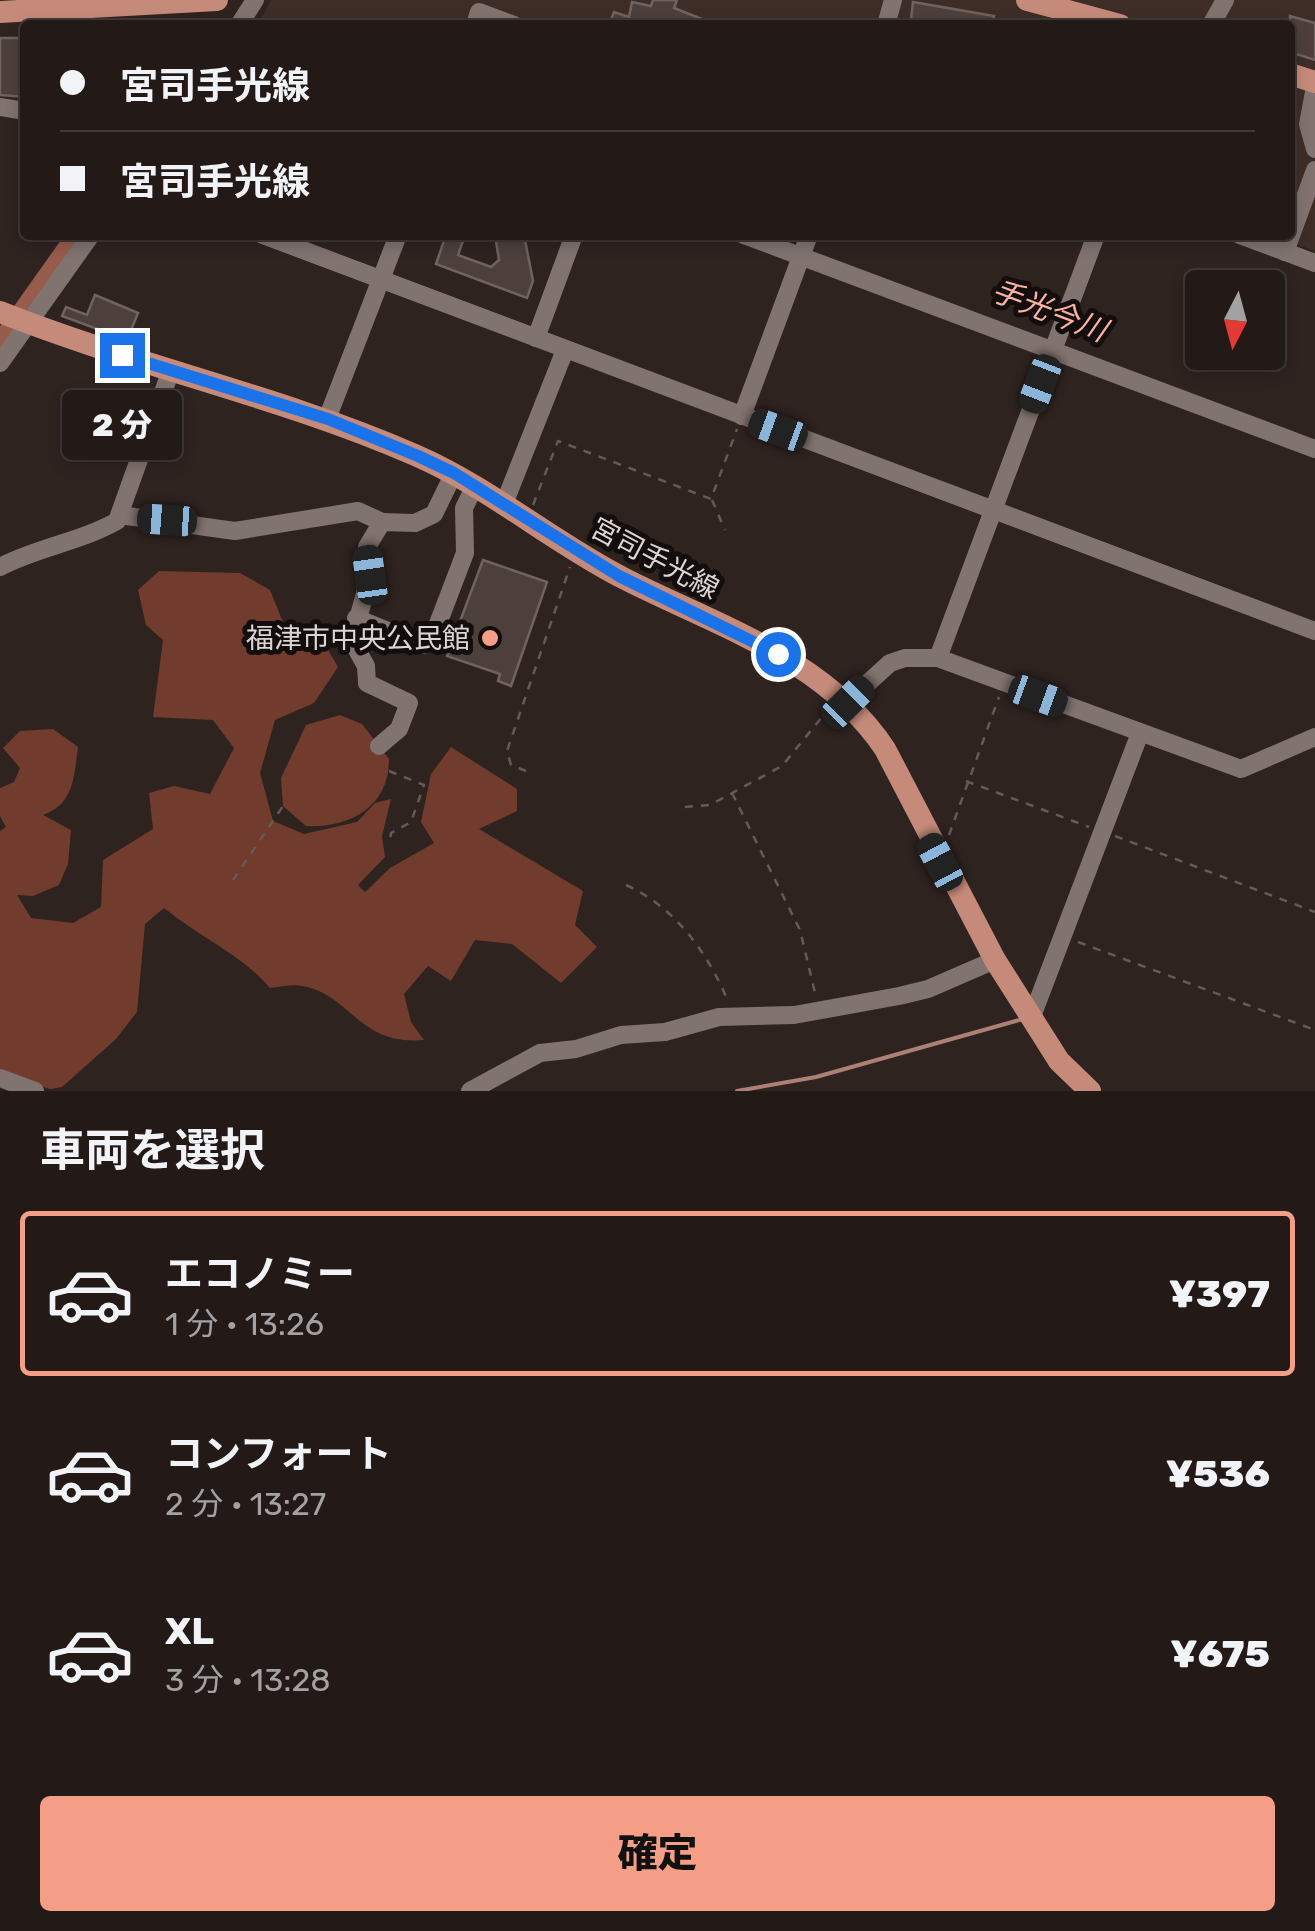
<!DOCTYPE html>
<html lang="ja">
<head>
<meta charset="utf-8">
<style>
  body { margin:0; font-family:Rubik,"Noto Sans JP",sans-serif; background:#2b2321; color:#f1f3f6; height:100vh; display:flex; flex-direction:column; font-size:38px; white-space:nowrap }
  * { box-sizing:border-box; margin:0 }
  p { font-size:32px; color:#a3a1a2 }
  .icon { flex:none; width:55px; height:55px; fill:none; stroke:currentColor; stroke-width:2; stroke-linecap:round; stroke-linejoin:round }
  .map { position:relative; height:1091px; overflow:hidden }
  .details { display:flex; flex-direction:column; background:#231a18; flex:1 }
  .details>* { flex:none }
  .guide { position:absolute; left:20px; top:20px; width:1275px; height:220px; border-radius:10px; box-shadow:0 5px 15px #0003,0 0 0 2px #403837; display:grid; align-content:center; height:220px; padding:0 40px; background:#231a18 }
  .needle { width:65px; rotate:186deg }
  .tools { position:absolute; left:1185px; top:270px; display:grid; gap:20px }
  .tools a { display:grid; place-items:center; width:100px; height:100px; border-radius:10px; background:#231a18; box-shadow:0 5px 15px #0003,0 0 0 2px #403837; font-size:50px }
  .end { position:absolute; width:45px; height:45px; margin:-22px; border:12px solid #1a73e8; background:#fff; box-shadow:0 0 0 5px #fff }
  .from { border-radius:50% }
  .bubble { position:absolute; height:70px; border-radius:10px; background:#231a18; box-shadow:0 5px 15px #0003,0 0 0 2px #403837; font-size:32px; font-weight:800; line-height:70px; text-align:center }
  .car { position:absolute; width:30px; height:60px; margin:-30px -15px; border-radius:12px; box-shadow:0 0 8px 2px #0007; background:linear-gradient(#222 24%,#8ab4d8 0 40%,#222 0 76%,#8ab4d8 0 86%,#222 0) }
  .guide b { display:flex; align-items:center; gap:35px; height:95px; font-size:38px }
  .guide b+b { border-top:2px solid #403837 }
  .guide i { width:25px; height:25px; background:#f1f3f6 }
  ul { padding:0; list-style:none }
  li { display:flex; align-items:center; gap:30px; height:165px; margin:0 20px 15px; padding:0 20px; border:5px solid transparent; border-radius:10px }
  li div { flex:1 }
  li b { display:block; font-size:38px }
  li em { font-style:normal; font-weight:800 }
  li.active { border-color:#f49e88 }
  li>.icon { width:90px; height:90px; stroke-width:1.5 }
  h2 { padding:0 40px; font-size:45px; line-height:120px }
  .button { display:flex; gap:20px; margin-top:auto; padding:20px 40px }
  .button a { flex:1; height:115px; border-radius:10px; background:#f49e88; color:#111; font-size:40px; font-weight:800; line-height:115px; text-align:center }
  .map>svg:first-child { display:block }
  .built { fill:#3e2c27 }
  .green { fill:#713b2e }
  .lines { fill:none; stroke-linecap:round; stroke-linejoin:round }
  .stream { stroke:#ad8075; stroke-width:4 }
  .river { stroke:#985c4d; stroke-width:22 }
  .building { fill:#4d3f3c; stroke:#70625e; stroke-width:2.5 }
  .path { stroke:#655a57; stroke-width:2.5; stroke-dasharray:8 8; stroke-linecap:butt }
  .minor { stroke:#81736f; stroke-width:18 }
  .major { stroke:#c58a7a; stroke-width:22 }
  .route { stroke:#1a73e8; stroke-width:12 }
  .poi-dot { fill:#f49e88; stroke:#130e0d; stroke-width:4 }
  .labels { text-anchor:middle; stroke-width:10; stroke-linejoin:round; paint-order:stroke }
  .street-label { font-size:28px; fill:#ddd5d2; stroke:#130e0d }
  .poi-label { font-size:28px; fill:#ddd5d2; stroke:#130e0d; text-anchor:end }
  .water-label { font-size:30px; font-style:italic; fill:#fbb29e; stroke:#130e0d }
</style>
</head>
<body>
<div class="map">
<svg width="1315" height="1091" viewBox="0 0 1315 1091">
  <rect width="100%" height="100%" fill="#2f2320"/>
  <polygon class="built" points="271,0 1315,0 1315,251 1272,235 1290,235 1290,25 528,25 479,7 471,25 258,25"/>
  <g class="green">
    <path d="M 159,571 L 240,573 L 270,590 L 287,632 L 323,641 L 338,667 L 314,703 L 275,720 L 260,773 L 273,821 L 304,834 L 357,822 L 375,803 L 391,799 L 382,836 L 385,857 L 358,885 L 365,892 L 390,868 L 434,843 L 421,822 L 431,774 L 451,747 L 517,789 L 517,811 L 479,829 L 583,891 L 575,925 L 597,947 L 561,983 L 512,944 L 475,940 L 451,981 L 428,966 L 404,994 L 411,1022 L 424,1040 C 358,1046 351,994 302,986 C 293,984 280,987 270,988 C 241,954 199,937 164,908 L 145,924 L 137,1012 L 116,1039 L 62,1087 L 50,1089 L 0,1073 L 0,831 L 6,827 L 0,816 L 0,788 L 14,782 L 20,768 L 3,748 L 20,731 L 53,729 L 78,747 C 74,777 74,804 43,815 L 71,830 L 68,864 L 59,885 L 33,896 L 17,895 L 31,918 L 73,923 L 101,907 L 103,860 L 153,829 L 149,793 L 174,786 L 210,794 L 234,748 L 213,720 L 153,717 L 163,640 L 146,625 L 138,590 Z"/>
    <path d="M 340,715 L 362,724 L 389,759 C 389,807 350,828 306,826 L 283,806 L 281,778 L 306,725 Z"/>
  </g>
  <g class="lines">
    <polyline class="stream" points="737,1091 816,1077 1023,1019"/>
    <polyline class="river" points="0,345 78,235"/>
  </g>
  <g class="building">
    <polygon points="653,0 677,0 674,8 717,25 609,25 614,12 629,17 632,2 651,6"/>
    <polygon points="913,2 994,16 992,25 911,19"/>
    <polygon points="1290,16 1315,23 1315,60 1290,52"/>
    <polygon points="0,38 25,38 25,97 0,95"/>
    <polygon points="446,235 465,235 458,255 491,267 499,260 495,235 524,235 533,281 527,298 436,264"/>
    <polygon points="95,295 138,313 127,340 62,316 66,307 87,315"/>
    <polygon points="483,560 547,582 511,686 498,681 500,674 447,656"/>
  </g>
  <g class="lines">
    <g class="path">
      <polyline points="712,500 725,530"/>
      <polyline points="533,505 558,441 711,499 737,429"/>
      <polyline points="389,771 424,785 411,822 391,833 390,843"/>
      <polyline points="526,771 511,765 507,751 570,567"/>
      <polyline points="966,781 1089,827"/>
      <polyline points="732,793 800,930 816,997"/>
      <polyline points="685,807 710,805 782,766 827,711"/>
      <polyline points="949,835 999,697"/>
      <polyline points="1115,836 1315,912"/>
      <polyline points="233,880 283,806"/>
      <path d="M 626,885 C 676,908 707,952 728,1001"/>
      <polyline points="1078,942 1315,1030"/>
    </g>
    <g class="minor">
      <polyline points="239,25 255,0"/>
      <polyline points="475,25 479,12 514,25"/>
      <polyline points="886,25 893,0"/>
      <polyline points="1211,25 1225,0"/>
      <polyline points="1315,87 1308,124 1315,149"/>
      <polyline points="0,107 25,111"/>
      <polyline points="263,235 1315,631"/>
      <polyline points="744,235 1315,449"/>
      <polyline points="1240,235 1315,263"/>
      <polyline points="1285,252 1315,170"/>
      <polyline points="536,338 574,235"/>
      <polyline points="0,363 91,235"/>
      <polyline points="742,416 809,235"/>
      <polyline points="327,419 398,235"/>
      <polyline points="504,504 565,350"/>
      <polyline points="120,515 235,531 358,511 382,522"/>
      <path d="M 0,567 C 38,547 80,542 117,521 L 171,370"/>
      <polyline points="356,618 423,645 431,642 465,553 464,508 475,486"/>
      <polyline points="938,658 1096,235"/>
      <polyline points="848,701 890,663 905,658 938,658 1241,769 1315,737"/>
      <polyline points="379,746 399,729 409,703 367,683 366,666 352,641 370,575 367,547 382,522 415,523 434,514 454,473"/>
      <polyline points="1031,1019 1140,733"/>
      <polyline points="0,1078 35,1091"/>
      <polyline points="470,1091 540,1053 576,1049 621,1035 665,1032 719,1017 794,1015 899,996 928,989 995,960"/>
    </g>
    <g class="major">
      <polyline points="1027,0 1120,25"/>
      <polyline points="0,12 217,0"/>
      <polyline points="1290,74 1315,82"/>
      <path d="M 0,312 C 136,366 280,396 415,455 C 489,487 551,541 623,578 C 717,626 824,658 885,749 L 995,960 L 1059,1061 L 1090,1091"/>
    </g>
  </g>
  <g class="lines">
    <polyline class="route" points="122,355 328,419 418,456 454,473 619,576 778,654"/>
  </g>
  <circle class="poi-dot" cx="490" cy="638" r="10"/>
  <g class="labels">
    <g class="street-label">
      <text transform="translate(655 558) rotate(28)" y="10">宮司手光線</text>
    </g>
    <g class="poi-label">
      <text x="470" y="648">福津市中央公民館</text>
    </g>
    <g class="water-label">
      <text transform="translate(1049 311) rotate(21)" y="10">手光今川</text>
    </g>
  </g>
</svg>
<div class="tools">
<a><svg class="needle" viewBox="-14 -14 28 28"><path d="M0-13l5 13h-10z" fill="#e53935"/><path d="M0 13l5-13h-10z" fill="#a3a1a2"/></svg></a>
</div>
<i class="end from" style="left:778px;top:654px"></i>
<i class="end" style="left:122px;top:355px"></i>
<div class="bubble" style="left:62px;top:390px;width:120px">2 分</div>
<i class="car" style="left:1040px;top:384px;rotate:201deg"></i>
<i class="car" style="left:778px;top:430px;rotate:290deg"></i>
<i class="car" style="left:167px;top:520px;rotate:274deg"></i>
<i class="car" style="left:370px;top:575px;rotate:352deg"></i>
<i class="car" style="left:1038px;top:696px;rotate:110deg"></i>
<i class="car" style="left:848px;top:702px;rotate:45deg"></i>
<i class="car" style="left:940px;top:862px;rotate:332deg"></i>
<div class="guide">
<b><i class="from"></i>宮司手光線</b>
<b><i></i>宮司手光線</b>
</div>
</div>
<section class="details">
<h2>車両を選択</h2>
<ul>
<li class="active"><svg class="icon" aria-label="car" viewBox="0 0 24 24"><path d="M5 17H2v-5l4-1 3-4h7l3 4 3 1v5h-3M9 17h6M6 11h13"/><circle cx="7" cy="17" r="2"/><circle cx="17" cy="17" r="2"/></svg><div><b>エコノミー</b><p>1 分 · 13:26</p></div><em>¥397</em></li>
<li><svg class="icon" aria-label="car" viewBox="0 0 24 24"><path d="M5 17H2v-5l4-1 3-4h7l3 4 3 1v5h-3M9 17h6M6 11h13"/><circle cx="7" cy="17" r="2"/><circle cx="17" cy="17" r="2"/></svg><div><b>コンフォート</b><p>2 分 · 13:27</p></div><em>¥536</em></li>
<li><svg class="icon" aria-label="car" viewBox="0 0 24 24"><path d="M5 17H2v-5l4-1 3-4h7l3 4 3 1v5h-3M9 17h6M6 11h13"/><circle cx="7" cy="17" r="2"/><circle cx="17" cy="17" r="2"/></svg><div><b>XL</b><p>3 分 · 13:28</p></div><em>¥675</em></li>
</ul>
<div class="button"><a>確定</a></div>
</section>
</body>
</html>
